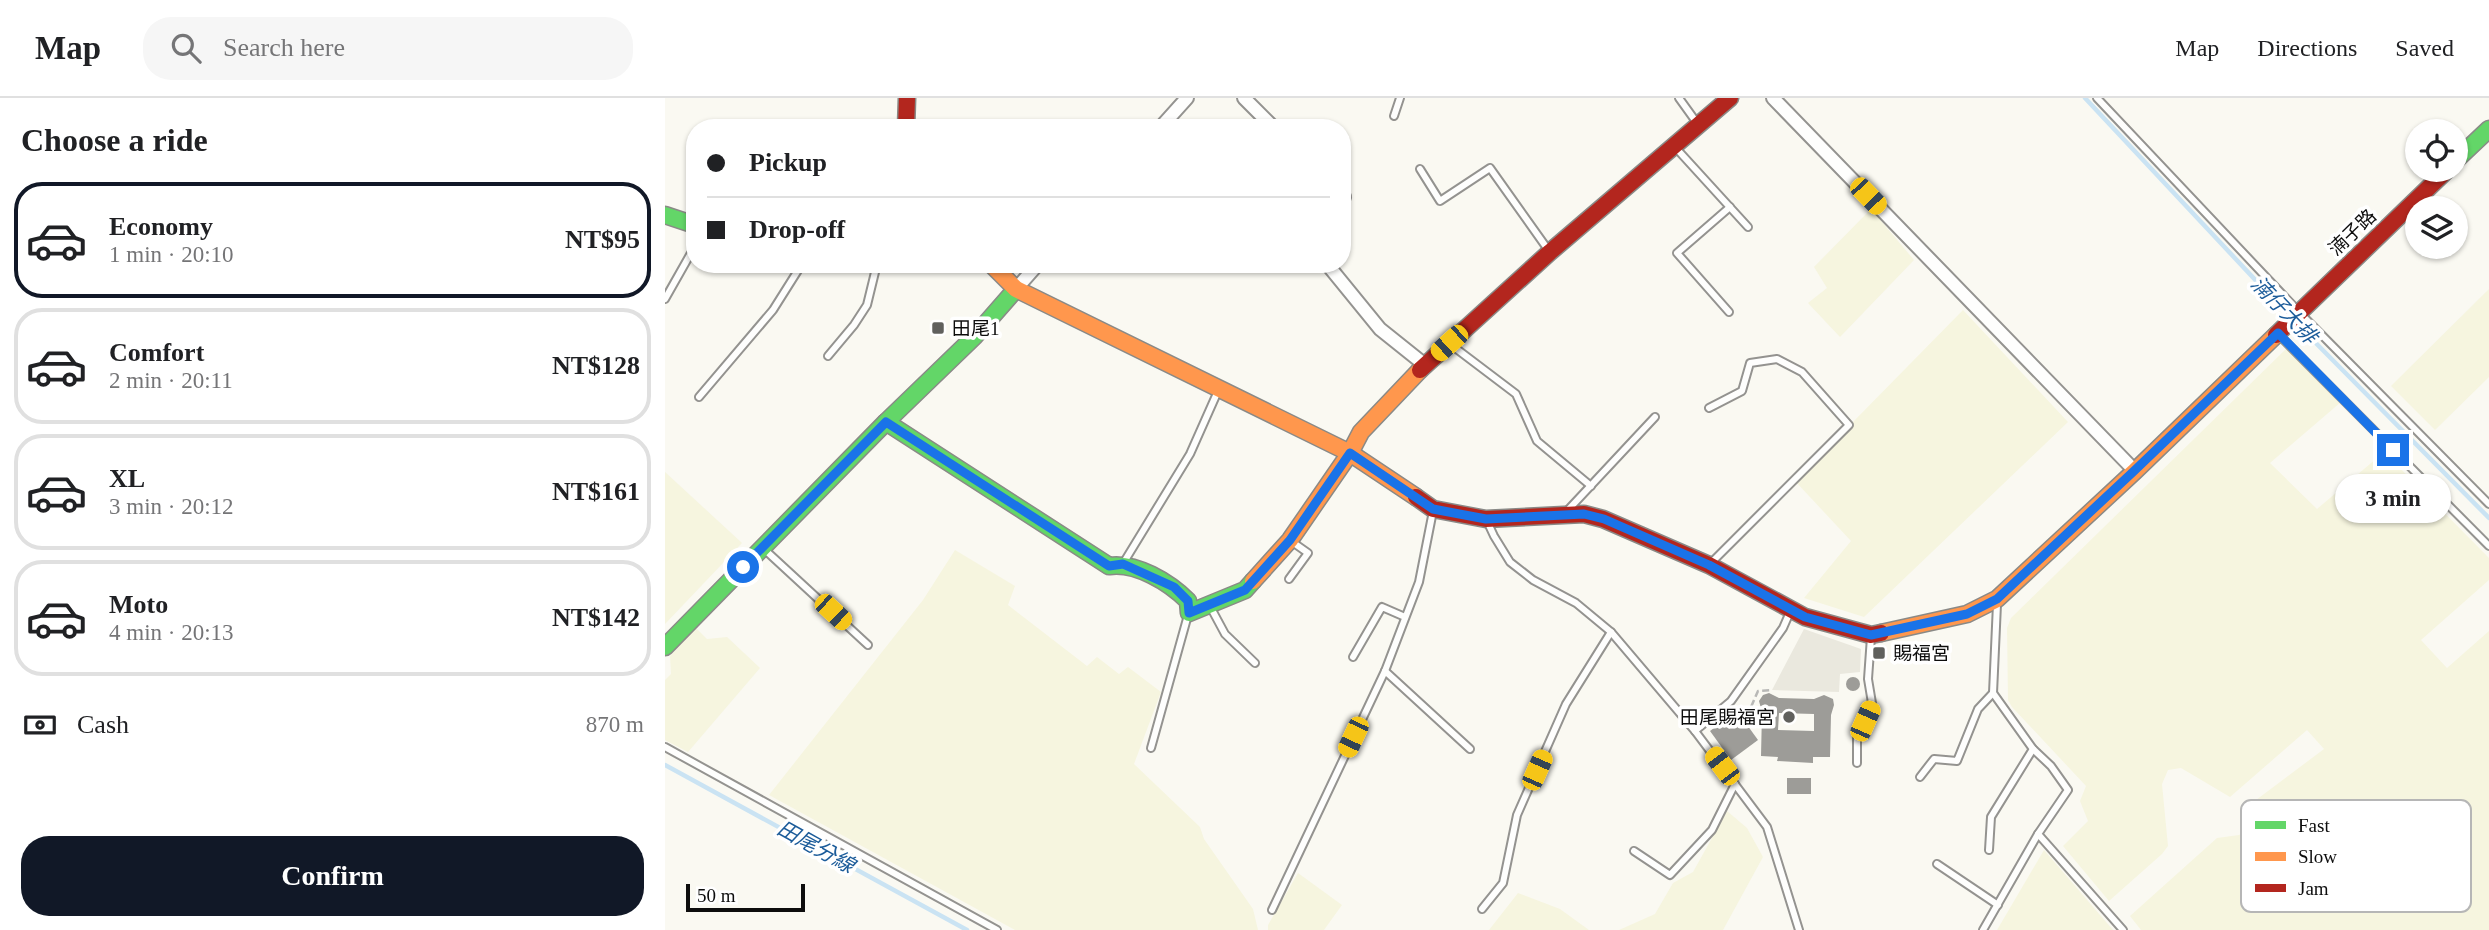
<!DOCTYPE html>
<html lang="en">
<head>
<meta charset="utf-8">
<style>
  body { margin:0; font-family:"Times New Roman","Noto Sans TC",serif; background:#f6f6f6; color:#202124; height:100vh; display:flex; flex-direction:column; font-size:26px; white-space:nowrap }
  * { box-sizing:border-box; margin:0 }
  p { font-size:23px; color:#757577 }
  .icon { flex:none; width:38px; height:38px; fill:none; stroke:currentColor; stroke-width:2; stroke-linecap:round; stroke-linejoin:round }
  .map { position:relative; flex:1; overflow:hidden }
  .drawer { display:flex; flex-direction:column; background:#fff; width:665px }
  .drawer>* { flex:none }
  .guide { position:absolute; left:21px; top:21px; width:665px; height:154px; border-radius:28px; box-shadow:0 2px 5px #0004; display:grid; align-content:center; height:154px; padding:0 21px; background:#fff }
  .tools { position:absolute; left:1740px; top:21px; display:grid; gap:14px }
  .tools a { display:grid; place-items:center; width:63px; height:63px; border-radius:50%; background:#fff; box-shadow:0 2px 5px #0004; font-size:35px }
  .scale { position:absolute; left:21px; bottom:18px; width:119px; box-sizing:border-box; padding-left:7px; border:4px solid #0d0d0d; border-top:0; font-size:19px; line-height:24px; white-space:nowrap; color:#0d0d0d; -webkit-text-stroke:5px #fff; paint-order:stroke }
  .end { position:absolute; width:32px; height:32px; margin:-16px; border:9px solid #1a73e8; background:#fff; box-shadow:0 0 0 4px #fff }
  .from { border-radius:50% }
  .bubble { position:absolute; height:49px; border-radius:24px; background:#fff; box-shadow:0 2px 5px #0004; font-size:23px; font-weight:700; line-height:49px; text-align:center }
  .car { position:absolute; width:21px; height:42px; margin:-21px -10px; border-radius:9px; box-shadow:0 0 5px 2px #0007; background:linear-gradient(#f5c518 24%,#345 0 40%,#f5c518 0 76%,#345 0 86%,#f5c518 0) }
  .guide b { display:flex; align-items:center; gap:24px; height:66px; font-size:26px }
  .guide b+b { border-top:2px solid #e0e0e0 }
  .guide i { width:18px; height:18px; background:#202124 }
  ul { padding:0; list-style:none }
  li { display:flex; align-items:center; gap:21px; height:116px; margin:0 14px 10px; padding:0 7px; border:4px solid #e0e0e0; border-radius:28px }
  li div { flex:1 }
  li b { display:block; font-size:26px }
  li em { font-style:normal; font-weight:700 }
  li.selected { border-color:#111827 }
  li>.icon { width:63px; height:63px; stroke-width:1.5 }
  h2 { padding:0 21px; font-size:32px; line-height:84px }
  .pay { display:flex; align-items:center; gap:18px; height:77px; padding:0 21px; font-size:26px }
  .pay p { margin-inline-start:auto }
  .button { display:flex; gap:14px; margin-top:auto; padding:14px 21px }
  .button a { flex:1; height:80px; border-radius:28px; background:#111827; color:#fff; font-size:28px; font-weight:700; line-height:80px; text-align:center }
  header { display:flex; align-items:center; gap:42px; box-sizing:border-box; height:98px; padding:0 35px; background:#fff; border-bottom:2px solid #e0e0e0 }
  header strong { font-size:33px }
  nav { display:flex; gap:38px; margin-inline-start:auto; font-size:24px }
  .search { width:490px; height:63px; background:#f6f6f6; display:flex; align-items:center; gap:18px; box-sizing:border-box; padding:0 24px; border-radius:28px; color:#757577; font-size:26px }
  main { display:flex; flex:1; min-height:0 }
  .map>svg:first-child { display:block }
  .farmland { fill:#f6f5df }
  .plaza { fill:#eae8de }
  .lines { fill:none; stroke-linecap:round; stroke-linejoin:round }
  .stream { stroke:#cae3f3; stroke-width:4.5 }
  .building { fill:#9d9c98; fill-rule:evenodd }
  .lane-casing { stroke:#949390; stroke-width:10 }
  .street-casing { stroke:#949390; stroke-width:16 }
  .fast-casing { stroke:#8a8a87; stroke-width:19 }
  .slow-casing { stroke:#8a8a87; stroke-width:19 }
  .jam-casing { stroke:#8a8a87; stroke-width:19 }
  .path { stroke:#b8b8b6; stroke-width:2.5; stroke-dasharray:7 3.5; stroke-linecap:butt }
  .lane { stroke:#fefefd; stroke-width:6 }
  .street { stroke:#fefefd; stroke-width:12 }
  .fast { stroke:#63d668; stroke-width:16 }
  .slow { stroke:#ff974d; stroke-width:16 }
  .jam { stroke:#b3261e; stroke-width:16 }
  .route { stroke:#1a73e8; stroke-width:9 }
  .poi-dot { fill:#60605d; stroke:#fff; stroke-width:2.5 }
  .labels { text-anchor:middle; stroke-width:7; stroke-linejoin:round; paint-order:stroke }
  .street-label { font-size:19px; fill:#0d0d0d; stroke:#fff }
  .poi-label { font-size:19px; fill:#0d0d0d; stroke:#fff; text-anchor:start }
  .water-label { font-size:21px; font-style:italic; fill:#1c5c9a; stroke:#fff }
  .key { fill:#fff; stroke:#b6b6b6; stroke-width:2 }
  .key-label { font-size:19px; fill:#0d0d0d }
</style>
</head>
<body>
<header>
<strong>Map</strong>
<div class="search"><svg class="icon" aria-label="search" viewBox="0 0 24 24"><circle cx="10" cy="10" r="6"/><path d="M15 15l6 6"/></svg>Search here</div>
<nav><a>Map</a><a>Directions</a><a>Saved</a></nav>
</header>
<main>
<section class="drawer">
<h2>Choose a ride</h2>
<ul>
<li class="selected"><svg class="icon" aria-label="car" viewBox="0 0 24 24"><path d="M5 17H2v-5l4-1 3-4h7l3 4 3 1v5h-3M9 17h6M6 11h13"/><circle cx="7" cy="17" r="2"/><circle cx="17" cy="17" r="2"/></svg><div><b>Economy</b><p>1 min · 20:10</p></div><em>NT$95</em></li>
<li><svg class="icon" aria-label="car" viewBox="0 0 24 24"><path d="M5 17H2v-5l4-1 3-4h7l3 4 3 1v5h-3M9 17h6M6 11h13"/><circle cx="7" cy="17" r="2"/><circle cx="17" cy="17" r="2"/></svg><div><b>Comfort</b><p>2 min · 20:11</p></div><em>NT$128</em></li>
<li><svg class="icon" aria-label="car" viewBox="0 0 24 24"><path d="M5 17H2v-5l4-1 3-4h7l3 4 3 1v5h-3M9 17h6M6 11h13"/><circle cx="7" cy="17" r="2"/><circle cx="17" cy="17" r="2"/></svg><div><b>XL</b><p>3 min · 20:12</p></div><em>NT$161</em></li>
<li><svg class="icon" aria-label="car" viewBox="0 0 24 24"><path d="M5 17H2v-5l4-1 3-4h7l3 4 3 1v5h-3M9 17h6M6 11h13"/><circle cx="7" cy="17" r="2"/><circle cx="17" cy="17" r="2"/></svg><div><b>Moto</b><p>4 min · 20:13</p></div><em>NT$142</em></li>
</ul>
<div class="pay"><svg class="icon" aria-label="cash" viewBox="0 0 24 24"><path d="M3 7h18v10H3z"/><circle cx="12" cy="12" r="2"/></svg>Cash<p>870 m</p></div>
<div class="button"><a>Confirm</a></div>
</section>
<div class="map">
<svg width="1824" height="832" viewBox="0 0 1824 832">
  <rect width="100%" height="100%" fill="#faf9f2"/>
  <g class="farmland">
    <polygon points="1206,111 1249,162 1175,239 1143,205 1162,190 1149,169"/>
    <polygon points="1824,191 1824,279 1770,332 1726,288"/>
    <polygon points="1298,212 1403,324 1199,519 1139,500 1186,443 1130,383"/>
    <polygon points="1623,249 1676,304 1605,365 1652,411 1719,354 1824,460 1824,482 1756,542 1782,570 1824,533 1824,832 1476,832 1465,818 1552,740 1574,737 1585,730 1591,714 1583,708 1659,651 1642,632 1565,699 1516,670 1503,672 1497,686 1503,748 1497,756 1444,803 1398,748 1423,723 1415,703 1421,688 1347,609 1343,602 1342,530 1346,520"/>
    <polygon points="0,374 77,445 0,526"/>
    <polygon points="290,452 350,488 343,507 422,568 432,559 454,576 463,569 496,594 469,666 535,729 539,741 588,811 593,832 350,832 104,697 258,502"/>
    <polygon points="31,530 42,541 62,539 95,570 23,654 0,642 0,582 6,576 5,558"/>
    <polygon points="1062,713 1082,730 1098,759 1058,832 954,832 990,816 1008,785 1028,774"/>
    <polygon points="1379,752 1448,832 1332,832"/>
    <polygon points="633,775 677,807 659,832 603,832 603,827"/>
    <polygon points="853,795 895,811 924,832 824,832"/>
  </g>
  <polygon class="plaza" points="1139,531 1196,551 1195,574 1175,576 1174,594 1107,592"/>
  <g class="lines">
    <g class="stream">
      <polyline points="1420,0 1625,219"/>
      <polyline points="1631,225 1824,420"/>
      <polyline points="0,667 302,832"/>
    </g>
  </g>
  <g class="building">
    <circle cx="1188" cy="586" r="7"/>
    <path d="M 1104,595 L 1114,600 L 1149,601 L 1159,597 L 1168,601 L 1169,607 L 1166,617 L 1165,659 L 1148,659 L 1148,665 L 1112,663 L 1113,659 L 1096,658 L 1097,614 L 1094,603 L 1098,597 ZM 1114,615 L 1149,616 L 1149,633 L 1113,632 Z"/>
    <polygon points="1072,613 1093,642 1066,662 1045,633"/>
    <rect x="1122" y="680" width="24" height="16"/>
  </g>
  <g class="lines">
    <defs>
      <g id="lane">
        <polyline points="1014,0 1032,25"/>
        <polyline points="1432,0 1634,214 1824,406"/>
        <polyline points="729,18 735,0"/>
        <polyline points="1010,49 1083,129"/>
        <polyline points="755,71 775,103 825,70 884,153"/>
        <polyline points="0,201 30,148"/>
        <polyline points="1064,214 1012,155 1065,109"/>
        <polyline points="1613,236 1824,448"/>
        <polyline points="785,246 851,296 872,343 926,388"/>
        <polyline points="163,258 189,227 202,207 212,166"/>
        <polyline points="34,299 108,212 137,166"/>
        <polyline points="1044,310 1077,293 1085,265 1112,261 1137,274 1184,327 1046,465"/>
        <polyline points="903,412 990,319"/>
        <polyline points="822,423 829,438 845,464 868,482 911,505 946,534 1030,633 1066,603 1118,530 1125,514"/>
        <polyline points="99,451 203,547"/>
        <polyline points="459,464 525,356 553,293"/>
        <polyline points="624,481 643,455 626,443"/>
        <polyline points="1332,506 1328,595 1368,651 1386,668 1403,692 1373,736 1458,832"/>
        <polyline points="546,510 560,536 590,565"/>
        <polyline points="688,559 717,509 740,519"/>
        <polyline points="720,573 805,651"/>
        <polyline points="1030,633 1102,729 1134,832"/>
        <polyline points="0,649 332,832"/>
        <polyline points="486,650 523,517"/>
        <polyline points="1192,665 1192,640 1207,605 1203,581 1206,539"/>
        <polyline points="1255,679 1269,661 1292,663 1313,611 1328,595"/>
        <polyline points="1324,752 1326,719 1368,651"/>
        <polyline points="969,753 1005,777 1047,732 1070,686"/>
        <polyline points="1272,766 1333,807"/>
        <polyline points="817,811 838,785 852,717 901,606 946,534"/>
        <polyline points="607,812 720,573 754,484 768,413"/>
        <polyline points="1318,832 1373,736"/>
      </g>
      <g id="street">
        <polyline points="579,0 609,30"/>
        <polyline points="1108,0 1470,373"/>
        <polyline points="495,30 522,0"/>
        <polyline points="677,97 679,99 677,104"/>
        <polyline points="662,166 715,231 760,267"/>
        <polyline points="351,191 373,166"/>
      </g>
      <g id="fast">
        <polyline points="1790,63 1824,31"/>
        <polyline points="0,117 30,127"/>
        <path d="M 221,324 L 444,468 C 471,464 504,484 523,503 L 524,515 L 580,492 L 588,483"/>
        <polyline points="0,549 221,324 309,239 351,191"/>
      </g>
      <g id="slow">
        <polyline points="326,166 351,191 685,355 751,399"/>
        <polyline points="588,483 625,442 685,355 696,334 755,272"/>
        <polyline points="1216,535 1302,516 1332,501 1470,373 1611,237"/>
      </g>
      <g id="jam">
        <polyline points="241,30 242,0"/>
        <polyline points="1611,237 1782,72"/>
        <polyline points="755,272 885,154 1065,0"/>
        <polyline points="751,399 768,411 821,421 919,416 938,421 1044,467 1140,519 1206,537 1216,535"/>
      </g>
    </defs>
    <use href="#lane" class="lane-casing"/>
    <use href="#street" class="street-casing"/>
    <use href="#fast" class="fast-casing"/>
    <use href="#slow" class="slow-casing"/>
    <use href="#jam" class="jam-casing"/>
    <polyline class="path" points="1082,618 1093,593 1107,592"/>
    <use href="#lane" class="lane"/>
    <use href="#street" class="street"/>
    <use href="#fast" class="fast"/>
    <use href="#slow" class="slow"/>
    <use href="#jam" class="jam"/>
  </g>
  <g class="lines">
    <polyline class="route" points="78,469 221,324 444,468 458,466 509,489 523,503 524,515 580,492 625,442 685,355 768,411 821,421 919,416 939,421 1044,467 1140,519 1206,537 1302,516 1332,501 1469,373 1613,235 1728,352"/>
  </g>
  <g class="poi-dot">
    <rect x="266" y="223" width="14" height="14" rx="3.5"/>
    <rect x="1207" y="548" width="14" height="14" rx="3.5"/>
    <circle cx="1124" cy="619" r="7"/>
  </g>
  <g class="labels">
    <g class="street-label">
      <text transform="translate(1687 134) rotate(-44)" y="7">湳子路</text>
    </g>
    <g class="poi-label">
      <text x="287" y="237">田尾1</text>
      <text x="1228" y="562">賜福宮</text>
      <text x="1110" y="626" text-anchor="end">田尾賜福宮</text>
    </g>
    <g class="water-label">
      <text transform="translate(1619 212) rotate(46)" y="7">湳仔大排</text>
      <text transform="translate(151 749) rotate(29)" y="7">田尾分線</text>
    </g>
  </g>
  <rect x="1576" y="702" width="230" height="112" rx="10" class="key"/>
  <rect x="1590" y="723" width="31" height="8" fill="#63d668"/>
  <rect x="1590" y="754" width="31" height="9" fill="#ff974d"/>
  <rect x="1590" y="786" width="31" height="8" fill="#b3261e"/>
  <g class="key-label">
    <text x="1633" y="734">Fast</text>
    <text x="1633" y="765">Slow</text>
    <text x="1633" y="797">Jam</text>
  </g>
</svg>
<div class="tools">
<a><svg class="icon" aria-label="locate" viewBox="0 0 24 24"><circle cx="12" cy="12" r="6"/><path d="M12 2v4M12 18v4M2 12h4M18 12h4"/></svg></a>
<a><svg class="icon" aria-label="layers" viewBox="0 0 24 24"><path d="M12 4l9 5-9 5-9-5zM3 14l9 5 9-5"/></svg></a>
</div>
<div class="scale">50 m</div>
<i class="end from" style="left:78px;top:469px"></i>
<i class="end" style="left:1728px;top:352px"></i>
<div class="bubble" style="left:1670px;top:376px;width:116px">3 min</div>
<i class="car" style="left:1203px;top:98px;rotate:136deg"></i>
<i class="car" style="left:784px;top:245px;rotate:228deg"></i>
<i class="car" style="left:168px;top:514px;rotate:133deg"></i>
<i class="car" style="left:1200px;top:623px;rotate:24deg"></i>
<i class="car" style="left:688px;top:639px;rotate:205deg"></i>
<i class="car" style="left:1057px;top:668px;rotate:323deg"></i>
<i class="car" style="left:872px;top:672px;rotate:24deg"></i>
<div class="guide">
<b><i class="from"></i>Pickup</b>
<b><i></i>Drop-off</b>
</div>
</div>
</main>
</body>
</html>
